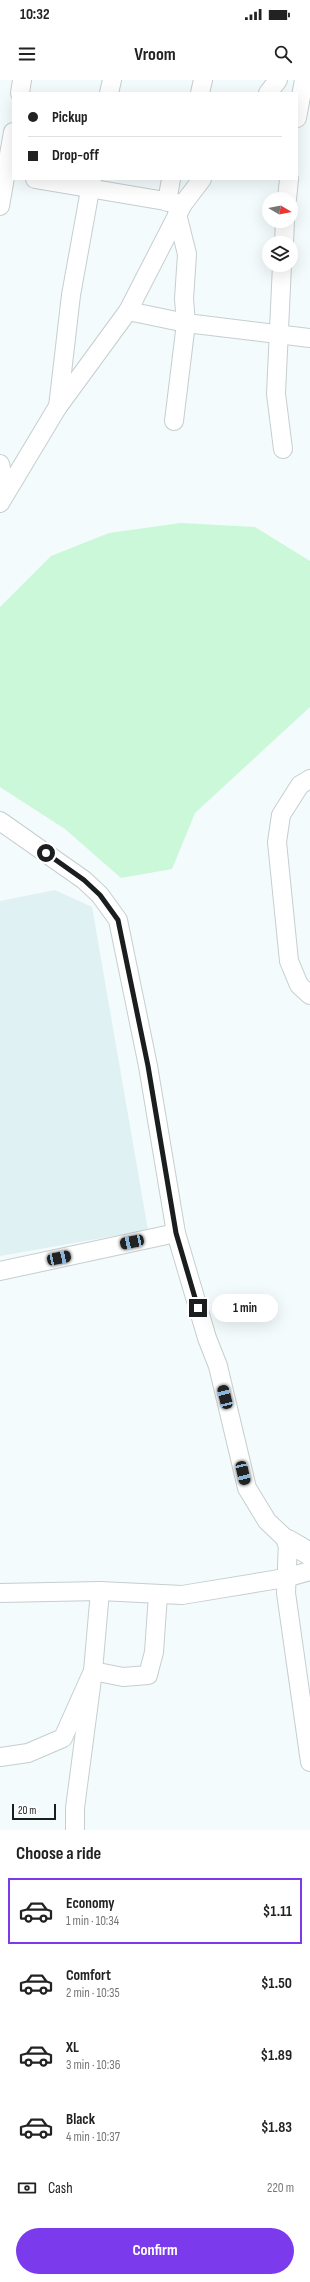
<!DOCTYPE html>
<html lang="en">
<head>
<meta charset="utf-8">
<style>
  body { margin:0; font-family:"Sofia Sans Condensed",sans-serif; background:#f2f2f2; color:#222; height:100vh; display:flex; flex-direction:column; font-size:15px; white-space:nowrap }
  * { box-sizing:border-box; margin:0 }
  p { font-size:13px; color:#767676 }
  .icon { flex:none; width:22px; height:22px; fill:none; stroke:currentColor; stroke-width:2; stroke-linecap:round; stroke-linejoin:round }
  .map { position:relative; height:1750px; overflow:hidden }
  .panel { display:flex; flex-direction:column; background:#fff; flex:1 }
  .panel>* { flex:none }
  .top-card { position:absolute; left:12px; top:12px; width:286px; height:88px; border-radius:0px; box-shadow:0 4px 16px #0002; display:grid; align-content:center; height:88px; padding:0 16px; background:#fff }
  .needle { width:26px; rotate:100deg }
  .fabs { position:absolute; left:262px; top:112px; display:grid; gap:8px }
  .fabs a { display:grid; place-items:center; width:36px; height:36px; border-radius:50%; background:#fff; box-shadow:0 4px 16px #0002; font-size:20px }
  .scale { position:absolute; left:12px; bottom:10px; width:44px; box-sizing:border-box; padding-left:4px; border:2px solid #1b1e1e; border-top:0; font-size:11px; line-height:14px; white-space:nowrap; color:#1b1e1e; -webkit-text-stroke:3px #fff; paint-order:stroke }
  .end { position:absolute; width:18px; height:18px; margin:-9px; border:5px solid #1b1e1e; background:#fff; box-shadow:0 0 0 2px #fff }
  .from { border-radius:50% }
  .bubble { position:absolute; height:28px; border-radius:14px; background:#fff; box-shadow:0 4px 16px #0002; font-size:13px; font-weight:700; line-height:28px; text-align:center }
  .car { position:absolute; width:12px; height:24px; margin:-12px -6px; border-radius:5px; box-shadow:0 0 3px 1px #0007; background:linear-gradient(#222 24%,#8ab4d8 0 40%,#222 0 76%,#8ab4d8 0 86%,#222 0) }
  .top-card b { display:flex; align-items:center; gap:14px; height:38px; font-size:15px }
  .top-card b+b { border-top:1px solid #e0e0e0 }
  .top-card i { width:10px; height:10px; background:#222 }
  ul { padding:0; list-style:none }
  li { display:flex; align-items:center; gap:12px; height:66px; margin:0 8px 6px; padding:0 8px; border:2px solid transparent; border-radius:0px }
  li div { flex:1 }
  li b { display:block; font-size:15px }
  li em { font-style:normal; font-weight:700 }
  li.selected { border-color:#7c3aed }
  li>.icon { width:36px; height:36px; stroke-width:1.5 }
  h2 { padding:0 16px; font-size:18px; line-height:48px }
  .pay { display:flex; align-items:center; gap:10px; height:44px; padding:0 16px; font-size:15px }
  .pay p { margin-inline-start:auto }
  .action { display:flex; gap:8px; margin-top:auto; padding:8px 16px }
  .action a { flex:1; height:46px; border-radius:24px; background:#7c3aed; color:#fff; font-size:16px; font-weight:700; line-height:46px; text-align:center }
  .status { display:flex; justify-content:space-between; align-items:center; height:28px; padding:0 20px; background:#fff; direction:ltr }
  .status svg { height:11px; fill:currentColor }
  header { display:flex; justify-content:space-between; align-items:center; height:52px; padding:0 16px; background:#fff; font-size:18px; font-weight:700 }
  .map>svg:first-child { display:block }
  .built { fill:#e0f1f3 }
  .green { fill:#cbf8d8 }
  .lines { fill:none; stroke-linecap:round; stroke-linejoin:round }
  .minor-casing { stroke:#c6cecf; stroke-width:20 }
  .tertiary-casing { stroke:#c6cecf; stroke-width:24 }
  .minor { stroke:#fff; stroke-width:18 }
  .tertiary { stroke:#fff; stroke-width:22 }
  .route { stroke:#1b1e1e; stroke-width:5 }
</style>
</head>
<body>
<div class="status"><b>10:32</b><svg viewBox="0 0 49 12"><path d="M0 12V9h3v3zM5 12V6h3v6zM10 12V3h3v9zM15 12V0h3v12zM26 1h20v11H26zM47 4h2v5h-2z"/></svg></div>
<header><svg class="icon" aria-label="menu" viewBox="0 0 24 24"><path d="M4 6h16M4 12h16M4 18h16"/></svg>Vroom<svg class="icon" aria-label="search" viewBox="0 0 24 24"><circle cx="10" cy="10" r="6"/><path d="M15 15l6 6"/></svg></header>
<div class="map">
<svg width="310" height="1750" viewBox="0 0 310 1750">
  <rect width="100%" height="100%" fill="#f3fbfc"/>
  <polygon class="built" points="55,810 92,827 148,1150 0,1176 0,821"/>
  <polygon class="green" points="181,443 255,447 310,481 310,627 195,733 172,789 121,798 65,749 0,707 0,527 51,476 109,453"/>
  <g class="lines">
    <defs>
      <g id="minor">
        <polyline points="20,13 22,0"/>
        <polyline points="109,13 112,0"/>
        <polyline points="200,13 203,0"/>
        <polyline points="268,13 278,0"/>
        <polyline points="297,38 304,0"/>
        <polyline points="35,99 183,124"/>
        <polyline points="287,119 289,99"/>
        <polyline points="167,122 171,99"/>
        <polyline points="0,126 13,52"/>
        <polyline points="284,163 285,141"/>
        <polyline points="282,185 276,314 283,369"/>
        <polyline points="128,231 186,243 310,258"/>
        <polyline points="58,327 71,215 92,99"/>
        <polyline points="174,341 186,243 184,219 187,174 177,134"/>
        <polyline points="0,384 4,402 0,411"/>
        <polyline points="0,423 57,328 128,231 183,124 202,99"/>
        <polyline points="310,699 300,705 281,735 277,762 289,881 299,905 310,915"/>
        <polyline points="0,741 84,800 100,815 118,840 148,986 176,1153 207,1258 218,1286 247,1408 267,1441 288,1461 286,1513 310,1682"/>
        <polyline points="0,1191 176,1153"/>
        <polyline points="0,1513 100,1511 182,1515 285,1498 310,1491"/>
        <polyline points="0,1677 28,1673 63,1658 93,1591 123,1597 148,1595 154,1572 158,1515"/>
        <polyline points="75,1750 75,1728 93,1591 100,1511"/>
      </g>
      <polyline id="tertiary" points="288,1461 310,1474"/>
    </defs>
    <use href="#minor" class="minor-casing"/>
    <use href="#tertiary" class="tertiary-casing"/>
    <use href="#minor" class="minor"/>
    <use href="#tertiary" class="tertiary"/>
  </g>
  <g class="lines">
    <polyline class="route" points="46,773 84,800 100,815 118,840 148,986 176,1153 198,1228"/>
  </g>
</svg>
<div class="fabs">
<a><svg class="needle" viewBox="-14 -14 28 28"><path d="M0-13l5 13h-10z" fill="#e53935"/><path d="M0 13l5-13h-10z" fill="#767676"/></svg></a>
<a><svg class="icon" aria-label="layers" viewBox="0 0 24 24"><path d="M12 4l9 5-9 5-9-5zM3 14l9 5 9-5"/></svg></a>
</div>
<div class="scale">20 m</div>
<i class="end from" style="left:46px;top:773px"></i>
<i class="end" style="left:198px;top:1228px"></i>
<div class="bubble" style="left:212px;top:1214px;width:66px">1 min</div>
<i class="car" style="left:132px;top:1162px;rotate:258deg"></i>
<i class="car" style="left:59px;top:1178px;rotate:78deg"></i>
<i class="car" style="left:225px;top:1317px;rotate:346deg"></i>
<i class="car" style="left:243px;top:1393px;rotate:167deg"></i>
<div class="top-card">
<b><i class="from"></i>Pickup</b>
<b><i></i>Drop-off</b>
</div>
</div>
<section class="panel">
<h2>Choose a ride</h2>
<ul>
<li class="selected"><svg class="icon" aria-label="car" viewBox="0 0 24 24"><path d="M5 17H2v-5l4-1 3-4h7l3 4 3 1v5h-3M9 17h6M6 11h13"/><circle cx="7" cy="17" r="2"/><circle cx="17" cy="17" r="2"/></svg><div><b>Economy</b><p>1 min · 10:34</p></div><em>$1.11</em></li>
<li><svg class="icon" aria-label="car" viewBox="0 0 24 24"><path d="M5 17H2v-5l4-1 3-4h7l3 4 3 1v5h-3M9 17h6M6 11h13"/><circle cx="7" cy="17" r="2"/><circle cx="17" cy="17" r="2"/></svg><div><b>Comfort</b><p>2 min · 10:35</p></div><em>$1.50</em></li>
<li><svg class="icon" aria-label="car" viewBox="0 0 24 24"><path d="M5 17H2v-5l4-1 3-4h7l3 4 3 1v5h-3M9 17h6M6 11h13"/><circle cx="7" cy="17" r="2"/><circle cx="17" cy="17" r="2"/></svg><div><b>XL</b><p>3 min · 10:36</p></div><em>$1.89</em></li>
<li><svg class="icon" aria-label="car" viewBox="0 0 24 24"><path d="M5 17H2v-5l4-1 3-4h7l3 4 3 1v5h-3M9 17h6M6 11h13"/><circle cx="7" cy="17" r="2"/><circle cx="17" cy="17" r="2"/></svg><div><b>Black</b><p>4 min · 10:37</p></div><em>$1.83</em></li>
</ul>
<div class="pay"><svg class="icon" aria-label="cash" viewBox="0 0 24 24"><path d="M3 7h18v10H3z"/><circle cx="12" cy="12" r="2"/></svg>Cash<p>220 m</p></div>
<div class="action"><a>Confirm</a></div>
</section>
</body>
</html>
